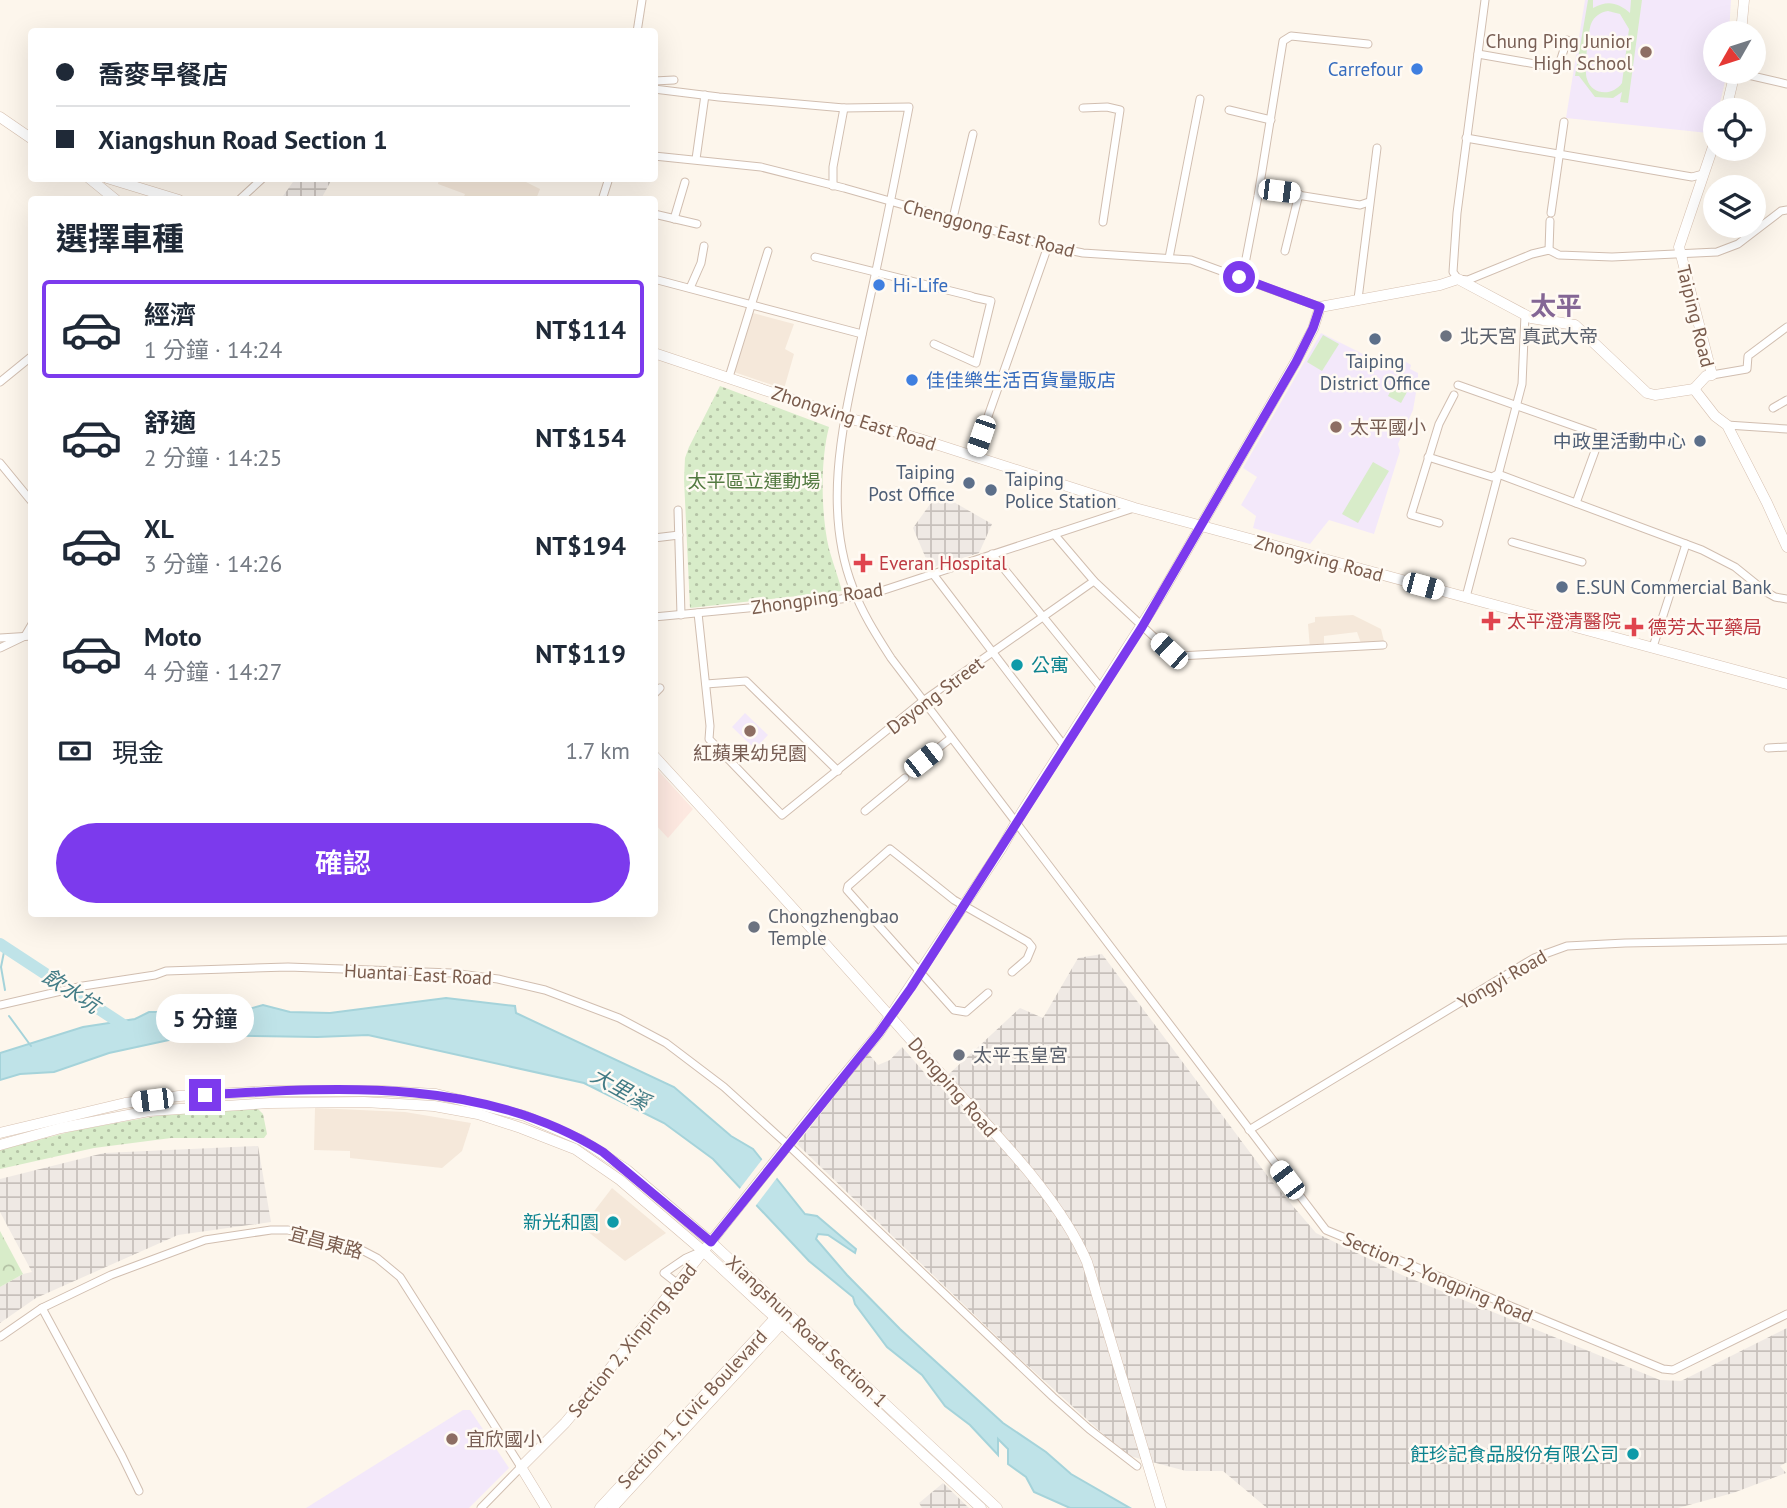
<!DOCTYPE html>
<html lang="zh-TW">
<head>
<meta charset="utf-8">
<style>
  body { margin:0; font-family:"PT Sans","Noto Sans TC",sans-serif; background:#f2f2f3; color:#1f2937; height:100vh; display:flex; flex-direction:column; font-size:26px; white-space:nowrap }
  * { box-sizing:border-box; margin:0 }
  p { font-size:23px; color:#747a83 }
  .icon { flex:none; width:38px; height:38px; fill:none; stroke:currentColor; stroke-width:2; stroke-linecap:round; stroke-linejoin:round }
  .map { position:relative; flex:1; overflow:hidden }
  .panel { position:absolute; left:28px; top:196px; width:630px; height:721px; display:flex; flex-direction:column; background:#fff; border-radius:7px; box-shadow:0 7px 28px #0002 }
  .panel>* { flex:none }
  .hud { position:absolute; left:28px; top:28px; width:630px; height:154px; border-radius:7px; box-shadow:0 7px 28px #0002; display:grid; align-content:center; height:154px; padding:0 28px; background:#fff }
  .needle { width:46px; rotate:231deg }
  .controls { position:absolute; left:1703px; top:21px; display:grid; gap:14px }
  .controls a { display:grid; place-items:center; width:63px; height:63px; border-radius:50%; background:#fff; box-shadow:0 7px 28px #0002; font-size:35px }
  .end { position:absolute; width:32px; height:32px; margin:-16px; border:9px solid #7c3aed; background:#fff; box-shadow:0 0 0 4px #fff }
  .from { border-radius:50% }
  .bubble { position:absolute; height:49px; border-radius:24px; background:#fff; box-shadow:0 7px 28px #0002; font-size:23px; font-weight:600; line-height:49px; text-align:center }
  .car { position:absolute; width:21px; height:42px; margin:-21px -10px; border-radius:9px; box-shadow:0 0 5px 2px #0007; background:linear-gradient(#fff 24%,#345 0 40%,#fff 0 76%,#345 0 86%,#fff 0) }
  .hud b { display:flex; align-items:center; gap:24px; height:66px; font-size:26px }
  .hud b+b { border-top:2px solid #e0e1e3 }
  .hud i { width:18px; height:18px; background:#1f2937 }
  ul { padding:0; list-style:none }
  li { display:flex; align-items:center; gap:21px; height:98px; margin:0 14px 10px; padding:0 14px; border:4px solid transparent; border-radius:7px }
  li div { flex:1 }
  li b { display:block; font-size:26px }
  li em { font-style:normal; font-weight:600 }
  li.on { border-color:#7c3aed }
  li>.icon { width:63px; height:63px; stroke-width:1.5 }
  h2 { padding:0 28px; font-size:32px; line-height:84px }
  .pay { display:flex; align-items:center; gap:18px; height:77px; padding:0 28px; font-size:26px }
  .pay p { margin-inline-start:auto }
  .action { display:flex; gap:14px; margin-top:auto; padding:14px 28px }
  .action a { flex:1; height:80px; border-radius:42px; background:#7c3aed; color:#fff; font-size:28px; font-weight:600; line-height:80px; text-align:center }
  .map>svg:first-child { display:block }
  .residential { fill:#f5e8da }
  .commercial { fill:#fde8e0 }
  .industrial { fill:url(#industrial-grid) }
  .education { fill:#f3e8fa }
  .green { fill:#d8ecc9; fill-rule:evenodd }
  .forest { fill:url(#forest-crowns) }
  .park { fill:url(#park-dots) }
  .water { fill:#bfe3e8; stroke:#a5d3da; stroke-width:2 }
  .pier { fill:#fdf6ec }
  .lines { fill:none; stroke-linecap:round; stroke-linejoin:round }
  .stream { stroke:#a5d3da; stroke-width:2 }
  .river { stroke:#bfe3e8; stroke-width:12 }
  .street-casing { stroke:#d1beb0; stroke-width:9 }
  .secondary-casing { stroke:#d6c0b0; stroke-width:11 }
  .street { stroke:#fff; stroke-width:7 }
  .secondary { stroke:#fff; stroke-width:10 }
  .route { stroke:#7c3aed; stroke-width:9 }
  .education-dot { fill:#8d6e63; stroke:#fffaf3; stroke-width:2.5 }
  .shop-dot { fill:#3f7fe0; stroke:#fffaf3; stroke-width:2.5 }
  .worship-dot { fill:#6b7280; stroke:#fffaf3; stroke-width:2.5 }
  .service-dot { fill:#5c6f8a; stroke:#fffaf3; stroke-width:2.5 }
  .health-dot { fill:#e0444e; stroke:#fffaf3; stroke-width:2.5 }
  .culture-dot { fill:#0f9aa8; stroke:#fffaf3; stroke-width:2.5 }
  .labels { text-anchor:middle; stroke-width:5; stroke-linejoin:round; paint-order:stroke }
  .education-label { font-size:19px; fill:#785e54; stroke:#fffaf3; text-anchor:start }
  .shop-label { font-size:19px; fill:#366cbe; stroke:#fffaf3; text-anchor:start }
  .street-label { font-size:19px; fill:#7a5c4d; stroke:#fffaf3 }
  .worship-label { font-size:19px; fill:#5b616d; stroke:#fffaf3; text-anchor:start }
  .service-label { font-size:19px; fill:#4e5e75; stroke:#fffaf3; text-anchor:end }
  .park-label { font-size:19px; fill:#537a41; stroke:#fffaf3 }
  .health-label { font-size:19px; fill:#be3a42; stroke:#fffaf3; text-anchor:start }
  .culture-label { font-size:19px; fill:#0d838f; stroke:#fffaf3; text-anchor:end }
  .water-label { font-size:21px; font-style:italic; fill:#437c86; stroke:#fffaf3 }
  .district-label { font-size:26px; font-weight:bold; fill:#846695; stroke:#fffaf3 }
</style>
</head>
<body>
<div class="map">
<svg width="1787" height="1508" viewBox="0 0 1787 1508">
  <defs>
    <pattern id="industrial-grid" width="8" height="8" patternUnits="userSpaceOnUse" patternTransform="scale(1.75)"><rect width="8" height="8" fill="#efe9e4"/><path d="M0 4h8M4 0v8" fill="none" stroke="#c7c0bb"/></pattern>
    <pattern id="forest-crowns" width="20" height="18" patternUnits="userSpaceOnUse" patternTransform="scale(1.75)"><rect width="20" height="18" fill="#d8ecc9"/><path d="M2 6a3 3 0 1 1 6 0M12 15a3 3 0 1 1 6 0" fill="none" stroke="#b4c2a5"/></pattern>
    <pattern id="park-dots" width="8" height="8" patternUnits="userSpaceOnUse" patternTransform="scale(1.75)"><rect width="8" height="8" fill="#d8ecc9"/><path d="M2 2h.1M6 6h.1" fill="none" stroke="#b4c2a5" stroke-width="1.8" stroke-linecap="round"/></pattern>
  </defs>
  <rect width="100%" height="100%" fill="#fdf6ec"/>
  <g class="residential">
    <polygon points="439,179 520,179 540,189 536,199 463,199 465,194 438,184"/>
    <polygon points="753,313 794,324 785,349 794,354 784,389 734,372"/>
    <polygon points="1353,615 1381,629 1384,641 1361,643 1357,632 1324,636 1324,645 1310,649 1308,624 1315,622 1315,617"/>
    <polygon points="315,1108 405,1112 471,1123 462,1151 442,1168 350,1158 350,1151 314,1150"/>
    <polygon points="612,1188 666,1233 625,1261 582,1227"/>
  </g>
  <polygon class="commercial" points="655,767 693,809 668,838 655,824"/>
  <g class="industrial">
    <polygon points="295,179 295,178 332,179 321,199 281,199"/>
    <polygon points="938,493 992,524 979,553 930,568 913,528"/>
    <polygon points="1102,954 1269,1178 1316,1233 1402,1275 1660,1380 1681,1381 1787,1328 1787,1462 1780,1466 1786,1473 1733,1493 1678,1508 1267,1508 1223,1471 1186,1471 1126,1455 1016,1355 797,1144 868,1053 878,1065 890,1060 902,1047 936,1086 1020,1008 1043,1018 1078,958"/>
    <polygon points="258,1146 271,1222 178,1235 36,1298 0,1323 0,1287 23,1274 32,1272 0,1212 0,1179 104,1153"/>
    <polygon points="943,1483 969,1508 922,1508 919,1503"/>
  </g>
  <g class="education">
    <polygon points="1585,0 1731,0 1729,33 1715,33 1715,72 1727,72 1721,99 1708,133 1566,118"/>
    <polygon points="1321,333 1389,367 1398,357 1411,365 1410,369 1418,373 1418,381 1413,410 1398,444 1400,451 1374,534 1329,520 1310,544 1253,528 1256,516 1241,505 1257,477 1243,468"/>
    <polygon points="745,713 768,735 755,749 732,727"/>
    <polygon points="463,1410 470,1410 509,1468 469,1508 306,1508"/>
  </g>
  <g class="green">
    <path d="M 1588,0 L 1593,0 L 1593,8 C 1607,0 1618,2 1630,13 L 1631,0 L 1642,0 L 1628,103 L 1620,102 L 1622,92 L 1613,98 L 1595,97 L 1579,76 L 1575,76 ZM 1608,11 L 1620,14 L 1629,29 L 1622,83 C 1613,96 1592,96 1587,79 C 1584,71 1588,32 1591,24 C 1594,16 1601,12 1608,11 Z"/>
    <polygon points="1323,335 1339,344 1322,371 1307,362"/>
    <polygon points="1399,374 1413,381 1401,403 1388,396"/>
    <polygon points="1373,462 1389,471 1358,523 1342,514"/>
  </g>
  <polygon class="forest" points="0,1231 23,1274 0,1287"/>
  <g class="park">
    <path d="M 720,386 L 829,427 C 820,461 821,515 829,549 C 833,563 838,577 842,591 L 690,608 L 684,479 L 685,458 L 689,447 Z"/>
    <polygon points="258,1109 263,1114 267,1134 264,1138 171,1138 94,1148 0,1169 0,1150 77,1130 168,1114"/>
  </g>
  <polygon class="water" points="446,998 515,1006 516,1013 674,1087 731,1136 753,1149 805,1214 817,1216 856,1249 855,1253 828,1235 818,1234 816,1239 847,1275 900,1329 1003,1423 1046,1452 1071,1474 1130,1508 1070,1508 1034,1492 1026,1477 1008,1464 1008,1449 998,1439 998,1455 970,1425 945,1406 922,1375 887,1347 855,1304 853,1297 809,1261 713,1159 664,1123 584,1083 368,1035 317,1037 192,1035 109,1053 54,1072 20,1074 0,1080 0,1053 83,1027 135,1019 149,1012 168,1012 184,1018 234,1013 263,1005 290,1012 330,1013"/>
  <polygon class="pier" points="764,1157 779,1175 754,1208 738,1191"/>
  <g class="lines">
    <g class="stream">
      <polyline points="5,947 1,967 5,990"/>
      <polyline points="9,1016 31,1046"/>
    </g>
    <polyline class="river" points="0,944 131,1030"/>
    <defs>
      <g id="street">
        <polyline points="1485,0 1457,213 1453,272 1458,279 1468,280 1532,254 1549,250 1559,255 1612,257 1717,252 1738,244 1781,211 1787,210"/>
        <polyline points="637,32 642,0"/>
        <polyline points="1478,54 1558,68 1567,40"/>
        <polyline points="1735,72 1787,84"/>
        <polyline points="654,81 674,80"/>
        <path d="M 654,89 L 719,97 L 844,108 L 909,107 C 895,180 880,254 864,326 C 846,412 820,503 853,588 C 862,613 877,636 891,658 L 1326,1230 L 1663,1369 L 1673,1370 L 1787,1314"/>
        <polyline points="1083,108 1107,107 1120,110 1103,222"/>
        <polyline points="1229,110 1271,120"/>
        <polyline points="1466,138 1692,177 1703,174"/>
        <polyline points="654,156 761,167 844,188 1048,246 1083,253 1191,260 1320,307"/>
        <polyline points="696,159 705,95"/>
        <polyline points="833,186 833,167 844,108"/>
        <polyline points="1260,189 1360,205 1369,202"/>
        <polyline points="239,200 263,178"/>
        <polyline points="602,200 609,178"/>
        <polyline points="1551,213 1564,122"/>
        <polyline points="654,214 697,224"/>
        <polyline points="953,218 973,134"/>
        <polyline points="674,219 685,182"/>
        <polyline points="1549,250 1550,221"/>
        <polyline points="1285,251 1299,194"/>
        <polyline points="815,257 971,296"/>
        <polyline points="1169,258 1200,99"/>
        <polyline points="1239,277 1244,269 1258,196 1283,41 1291,36 1368,44"/>
        <polyline points="654,279 862,334"/>
        <polyline points="690,288 701,263 704,246"/>
        <polyline points="1358,299 1377,148"/>
        <polyline points="934,344 976,363 991,301 973,297"/>
        <polyline points="1712,375 1747,369 1748,356 1787,327"/>
        <polyline points="729,377 768,251"/>
        <polyline points="0,382 32,356"/>
        <polyline points="1458,385 1594,433 1599,440 1576,503"/>
        <polyline points="1773,408 1787,400"/>
        <polyline points="1727,425 1787,429"/>
        <polyline points="974,456 1048,246"/>
        <polyline points="1428,457 1492,477 1498,474 1702,550 1735,567 1766,592 1775,597 1787,599"/>
        <polyline points="0,463 32,502"/>
        <polyline points="678,510 681,615"/>
        <polyline points="1439,523 1411,515 1439,424 1454,395"/>
        <polyline points="1054,534 1094,581 1169,651 1179,656 1383,645"/>
        <polyline points="654,538 679,535"/>
        <polyline points="1512,542 1582,562"/>
        <polyline points="992,554 1102,689"/>
        <polyline points="933,574 1065,747"/>
        <polyline points="1466,597 1522,384 1525,315"/>
        <polyline points="698,613 710,726 709,739 782,815 923,701 1094,581"/>
        <polyline points="654,617 841,599 875,593 1134,508"/>
        <polyline points="0,638 32,636"/>
        <polyline points="1653,647 1686,544"/>
        <polyline points="0,648 25,636 32,624"/>
        <polyline points="706,684 746,681 838,771"/>
        <polyline points="654,694 660,688"/>
        <polyline points="1768,748 1787,747"/>
        <polyline points="923,760 951,738"/>
        <polyline points="865,811 905,778"/>
        <polyline points="988,993 966,1012 954,1010 847,890 848,886 890,849 954,900 1028,942 1032,947 1027,959 1012,972"/>
        <polyline points="0,1005 83,986 155,975 166,971 288,967 452,973 498,979 545,990 619,1018 666,1043 724,1087 788,1145 1053,1397 1089,1429 1137,1466"/>
        <polyline points="1249,1130 1534,958 1567,946 1625,943 1787,940"/>
        <polyline points="678,1284 664,1273 686,1258 702,1251"/>
        <polyline points="42,1308 122,1456 139,1491"/>
        <polyline points="0,1337 42,1308 111,1275 205,1240 271,1230 288,1230 356,1247 377,1258 400,1277 521,1467 481,1508"/>
      </g>
      <g id="secondary">
        <polyline points="1741,33 1744,0"/>
        <polyline points="1726,110 1735,72"/>
        <polyline points="0,117 32,139"/>
        <polyline points="89,178 116,200"/>
        <polyline points="107,178 179,200"/>
        <polyline points="654,353 845,417 920,439 1135,508 1787,684"/>
        <polyline points="1694,389 1706,376 1712,375 1679,247 1715,141"/>
        <polyline points="1694,389 1715,416 1727,425 1767,503 1787,547"/>
        <path d="M 654,756 C 751,861 846,966 940,1073 C 990,1129 1057,1193 1087,1262 L 1161,1508"/>
        <polyline points="0,1133 125,1103 179,1096 269,1091 384,1091 436,1094 525,1116 583,1141 627,1170 711,1242 997,1508"/>
        <polyline points="0,1145 61,1128 149,1111 270,1103 364,1102 434,1106 478,1114 521,1128 575,1149 620,1180 703,1251 981,1508"/>
        <polyline points="546,1508 521,1467 565,1423 600,1381 826,1097 879,1033 1001,849 1022,812 1162,593 1296,361 1313,329 1320,307 1440,285 1458,279 1531,318 1575,325 1647,393 1655,395 1694,389"/>
        <polyline points="600,1508 778,1315"/>
        <polyline points="612,1508 785,1320"/>
      </g>
    </defs>
    <use href="#street" class="street-casing"/>
    <use href="#secondary" class="secondary-casing"/>
    <use href="#street" class="street"/>
    <use href="#secondary" class="secondary"/>
  </g>
  <g class="lines">
    <path class="route" d="M 205,1095 C 339,1087 484,1077 603,1152 L 711,1242 L 879,1033 L 911,988 L 1142,627 L 1296,362 L 1313,328 L 1320,307 L 1239,277"/>
  </g>
  <g class="education-dot">
    <circle cx="1646" cy="52" r="7"/>
    <circle cx="1336" cy="427" r="7"/>
    <circle cx="750" cy="731" r="7"/>
    <circle cx="452" cy="1439" r="7"/>
  </g>
  <g class="shop-dot">
    <circle cx="1417" cy="69" r="7"/>
    <circle cx="879" cy="285" r="7"/>
    <circle cx="912" cy="380" r="7"/>
  </g>
  <g class="worship-dot">
    <circle cx="1446" cy="336" r="7"/>
    <circle cx="754" cy="927" r="7"/>
    <circle cx="959" cy="1055" r="7"/>
  </g>
  <g class="service-dot">
    <circle cx="1375" cy="339" r="7"/>
    <circle cx="1700" cy="441" r="7"/>
    <circle cx="969" cy="483" r="7"/>
    <circle cx="991" cy="490" r="7"/>
    <circle cx="1562" cy="587" r="7"/>
  </g>
  <g class="health-dot">
    <path d="M859.5 552.5h7v7h7v7h-7v7h-7v-7h-7v-7h7z"/>
    <path d="M1487.5 610.5h7v7h7v7h-7v7h-7v-7h-7v-7h7z"/>
    <path d="M1630.5 616.5h7v7h7v7h-7v7h-7v-7h-7v-7h7z"/>
  </g>
  <g class="culture-dot">
    <circle cx="1017" cy="665" r="7"/>
    <circle cx="613" cy="1222" r="7"/>
    <circle cx="1633" cy="1454" r="7"/>
  </g>
  <g class="labels">
    <g class="education-label">
      <text x="1632" y="48" text-anchor="end">Chung Ping Junior<tspan x="1632" dy="22">High School</tspan></text>
      <text x="1350" y="434">太平國小</text>
      <text x="750" y="760" text-anchor="middle">紅蘋果幼兒園</text>
      <text x="466" y="1446">宜欣國小</text>
    </g>
    <g class="shop-label">
      <text x="1403" y="76" text-anchor="end">Carrefour</text>
      <text x="893" y="292">Hi-Life</text>
      <text x="926" y="387">佳佳樂生活百貨量販店</text>
    </g>
    <g class="street-label">
      <text transform="translate(989 228) rotate(15)" y="7">Chenggong East Road</text>
      <text transform="translate(1696 316) rotate(76)" y="7">Taiping Road</text>
      <text transform="translate(854 418) rotate(18)" y="7">Zhongxing East Road</text>
      <text transform="translate(1319 558) rotate(15)" y="7">Zhongxing Road</text>
      <text transform="translate(817 598) rotate(-8)" y="7">Zhongping Road</text>
      <text transform="translate(935 695) rotate(-37)" y="7">Dayong Street</text>
      <text transform="translate(418 974) rotate(3)" y="7">Huantai East Road</text>
      <text transform="translate(1502 979) rotate(-30)" y="7">Yongyi Road</text>
      <text transform="translate(953 1087) rotate(49)" y="7">Dongping Road</text>
      <text transform="translate(326 1242) rotate(15)" y="7">宜昌東路</text>
      <text transform="translate(1438 1277) rotate(23)" y="7">Section 2, Yongping Road</text>
      <text transform="translate(807 1331) rotate(43)" y="7">Xiangshun Road Section 1</text>
      <text transform="translate(632 1340) rotate(-51)" y="7">Section 2, Xinping Road</text>
      <text transform="translate(692 1409) rotate(-47)" y="7">Section 1, Civic Boulevard</text>
    </g>
    <g class="worship-label">
      <text x="1460" y="343">北天宮 真武大帝</text>
      <text x="768" y="923">Chongzhengbao<tspan x="768" dy="22">Temple</tspan></text>
      <text x="973" y="1062">太平玉皇宮</text>
    </g>
    <g class="service-label">
      <text x="1375" y="368" text-anchor="middle">Taiping<tspan x="1375" dy="22">District Office</tspan></text>
      <text x="1686" y="448">中政里活動中心</text>
      <text x="955" y="479">Taiping<tspan x="955" dy="22">Post Office</tspan></text>
      <text x="1005" y="486" text-anchor="start">Taiping<tspan x="1005" dy="22">Police Station</tspan></text>
      <text x="1576" y="594" text-anchor="start">E.SUN Commercial Bank</text>
    </g>
    <g class="park-label">
      <text x="754" y="488">太平區立運動場</text>
    </g>
    <g class="health-label">
      <text x="879" y="570">Everan Hospital</text>
      <text x="1507" y="628">太平澄清醫院</text>
      <text x="1648" y="634">德芳太平藥局</text>
    </g>
    <g class="culture-label">
      <text x="1031" y="672" text-anchor="start">公寓</text>
      <text x="599" y="1229">新光和園</text>
      <text x="1619" y="1461">飪珍記食品股份有限公司</text>
    </g>
    <g class="water-label">
      <text transform="translate(71 991) rotate(33)" y="7">飲水坑</text>
      <text transform="translate(620 1089) rotate(29)" y="7">大里溪</text>
    </g>
    <g class="district-label">
      <text x="1556" y="315">太平</text>
    </g>
  </g>
</svg>
<div class="controls">
<a><svg class="needle" viewBox="-14 -14 28 28"><path d="M0-13l5 13h-10z" fill="#e53935"/><path d="M0 13l5-13h-10z" fill="#747a83"/></svg></a>
<a><svg class="icon" aria-label="locate" viewBox="0 0 24 24"><circle cx="12" cy="12" r="6"/><path d="M12 2v4M12 18v4M2 12h4M18 12h4"/></svg></a>
<a><svg class="icon" aria-label="layers" viewBox="0 0 24 24"><path d="M12 4l9 5-9 5-9-5zM3 14l9 5 9-5"/></svg></a>
</div>
<i class="end from" style="left:1239px;top:277px"></i>
<i class="end" style="left:205px;top:1095px"></i>
<div class="bubble" style="left:156px;top:994px;width:98px">5 分鐘</div>
<i class="car" style="left:1279px;top:191px;rotate:97deg"></i>
<i class="car" style="left:981px;top:436px;rotate:199deg"></i>
<i class="car" style="left:1423px;top:586px;rotate:105deg"></i>
<i class="car" style="left:1169px;top:651px;rotate:313deg"></i>
<i class="car" style="left:923px;top:760px;rotate:52deg"></i>
<i class="car" style="left:152px;top:1100px;rotate:263deg"></i>
<i class="car" style="left:1287px;top:1180px;rotate:323deg"></i>
<div class="hud">
<b><i class="from"></i>喬麥早餐店</b>
<b><i></i>Xiangshun Road Section 1</b>
</div>
<section class="panel">
<h2>選擇車種</h2>
<ul>
<li class="on"><svg class="icon" aria-label="car" viewBox="0 0 24 24"><path d="M5 17H2v-5l4-1 3-4h7l3 4 3 1v5h-3M9 17h6M6 11h13"/><circle cx="7" cy="17" r="2"/><circle cx="17" cy="17" r="2"/></svg><div><b>經濟</b><p>1 分鐘 · 14:24</p></div><em>NT$114</em></li>
<li><svg class="icon" aria-label="car" viewBox="0 0 24 24"><path d="M5 17H2v-5l4-1 3-4h7l3 4 3 1v5h-3M9 17h6M6 11h13"/><circle cx="7" cy="17" r="2"/><circle cx="17" cy="17" r="2"/></svg><div><b>舒適</b><p>2 分鐘 · 14:25</p></div><em>NT$154</em></li>
<li><svg class="icon" aria-label="car" viewBox="0 0 24 24"><path d="M5 17H2v-5l4-1 3-4h7l3 4 3 1v5h-3M9 17h6M6 11h13"/><circle cx="7" cy="17" r="2"/><circle cx="17" cy="17" r="2"/></svg><div><b>XL</b><p>3 分鐘 · 14:26</p></div><em>NT$194</em></li>
<li><svg class="icon" aria-label="car" viewBox="0 0 24 24"><path d="M5 17H2v-5l4-1 3-4h7l3 4 3 1v5h-3M9 17h6M6 11h13"/><circle cx="7" cy="17" r="2"/><circle cx="17" cy="17" r="2"/></svg><div><b>Moto</b><p>4 分鐘 · 14:27</p></div><em>NT$119</em></li>
</ul>
<div class="pay"><svg class="icon" aria-label="cash" viewBox="0 0 24 24"><path d="M3 7h18v10H3z"/><circle cx="12" cy="12" r="2"/></svg>現金<p>1.7 km</p></div>
<div class="action"><a>確認</a></div>
</section>
</div>
</body>
</html>
